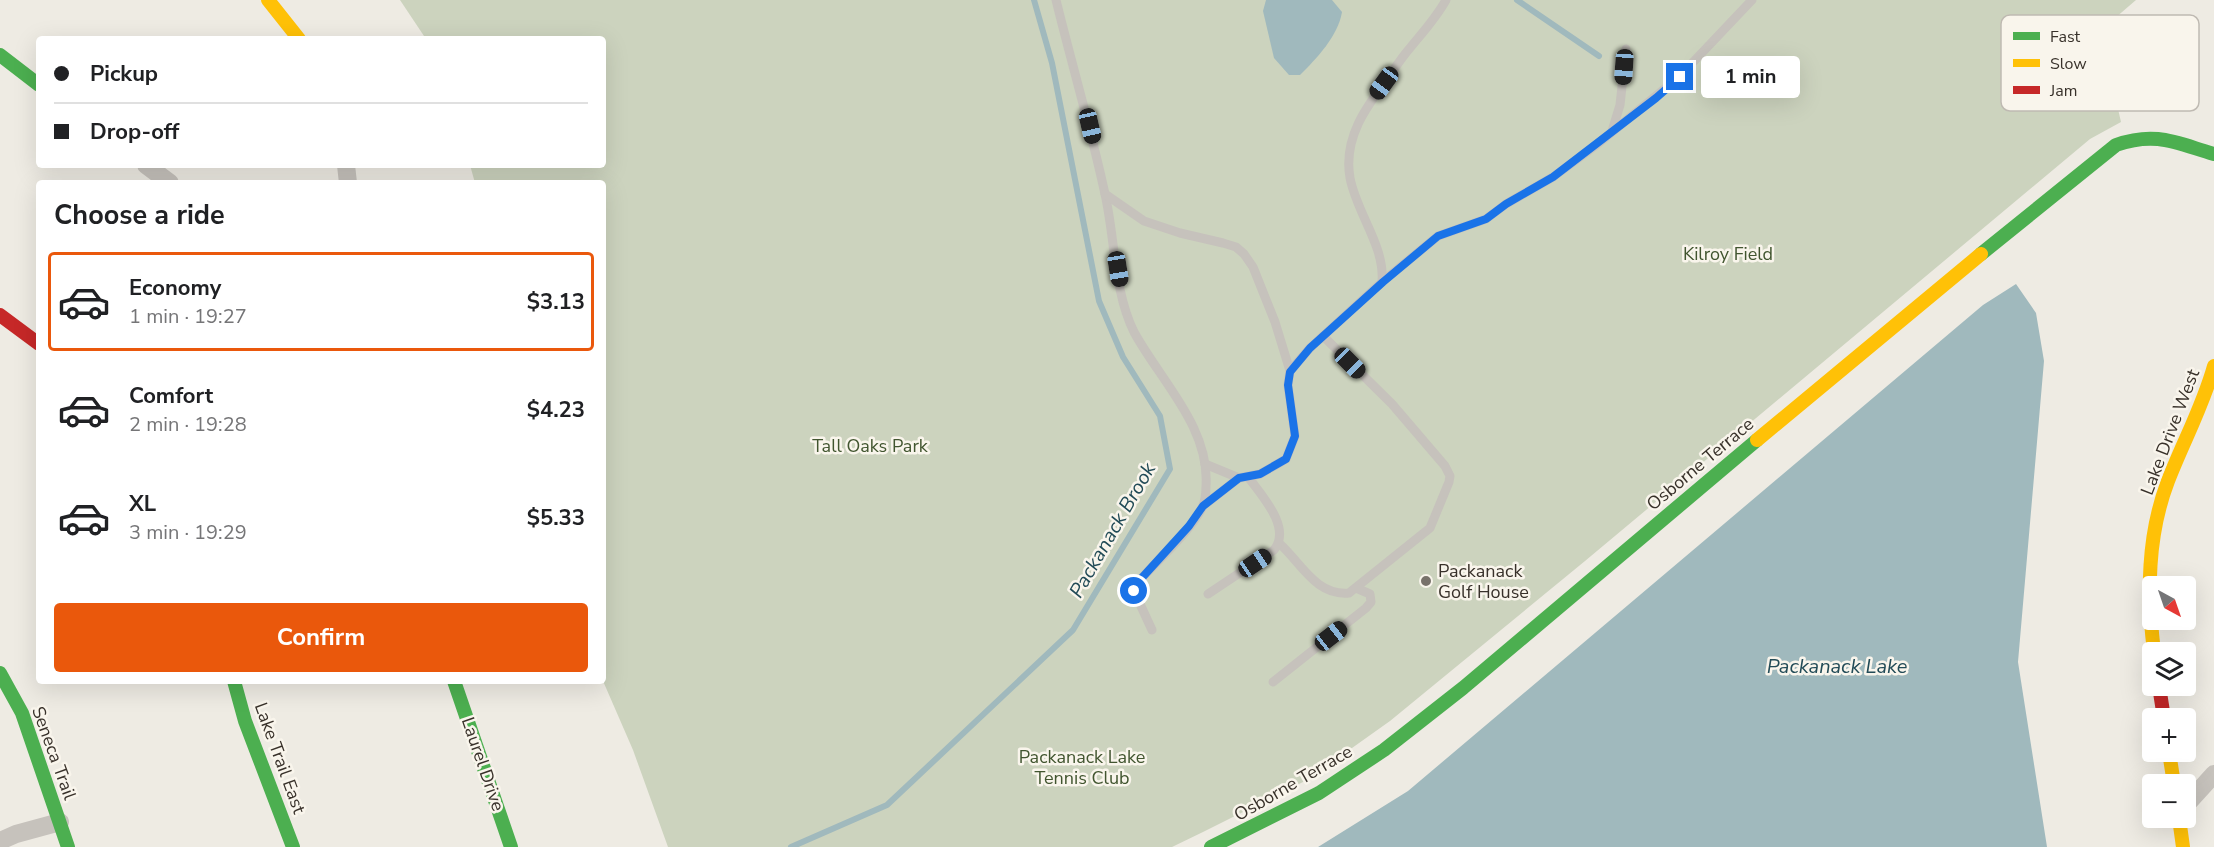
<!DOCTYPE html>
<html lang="en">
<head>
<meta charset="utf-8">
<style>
  body { margin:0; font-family:"Nunito Sans",sans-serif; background:#f2f2f2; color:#202124; height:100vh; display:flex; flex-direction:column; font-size:22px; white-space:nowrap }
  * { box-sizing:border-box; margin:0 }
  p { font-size:20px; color:#757577 }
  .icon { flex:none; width:33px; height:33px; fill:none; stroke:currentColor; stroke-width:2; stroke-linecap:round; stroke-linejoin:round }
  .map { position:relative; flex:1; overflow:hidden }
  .sheet { position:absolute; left:36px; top:180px; width:570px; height:504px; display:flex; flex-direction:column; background:#fff; border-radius:6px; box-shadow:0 6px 24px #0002 }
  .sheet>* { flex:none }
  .banner { position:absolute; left:36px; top:36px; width:570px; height:132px; border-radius:6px; box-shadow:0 6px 24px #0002; display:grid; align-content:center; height:132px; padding:0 18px; background:#fff }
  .needle { width:39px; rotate:140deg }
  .fabs { position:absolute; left:2142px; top:576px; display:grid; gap:12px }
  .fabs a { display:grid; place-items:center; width:54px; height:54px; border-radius:6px; background:#fff; box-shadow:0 6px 24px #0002; font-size:30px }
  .end { position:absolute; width:27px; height:27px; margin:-14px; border:8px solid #1a73e8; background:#fff; box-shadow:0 0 0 3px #fff }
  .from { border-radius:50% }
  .bubble { position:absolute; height:42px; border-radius:6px; background:#fff; box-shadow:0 6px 24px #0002; font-size:20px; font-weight:700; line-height:42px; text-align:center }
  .car { position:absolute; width:18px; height:36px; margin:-18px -9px; border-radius:8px; box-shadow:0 0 4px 2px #0007; background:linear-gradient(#222 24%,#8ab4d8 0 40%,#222 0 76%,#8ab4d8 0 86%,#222 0) }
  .banner b { display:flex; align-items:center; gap:21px; height:57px; font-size:22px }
  .banner b+b { border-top:2px solid #e0e0e0 }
  .banner i { width:15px; height:15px; background:#202124 }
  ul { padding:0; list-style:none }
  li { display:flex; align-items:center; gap:18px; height:99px; margin:0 12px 9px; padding:0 6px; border:3px solid transparent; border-radius:6px }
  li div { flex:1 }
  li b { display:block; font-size:22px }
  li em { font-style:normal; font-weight:700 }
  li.selected { border-color:#ea580c }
  li>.icon { width:54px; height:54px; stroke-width:1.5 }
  h2 { padding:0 18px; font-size:27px; line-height:72px }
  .cta { display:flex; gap:12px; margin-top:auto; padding:12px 18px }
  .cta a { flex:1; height:69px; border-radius:6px; background:#ea580c; color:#fff; font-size:24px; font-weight:700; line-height:69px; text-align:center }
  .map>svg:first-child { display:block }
  .green { fill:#ccd3be }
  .water { fill:#a0b9bd }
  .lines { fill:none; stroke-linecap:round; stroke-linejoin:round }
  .stream { stroke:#a0b9bd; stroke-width:6 }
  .lane { stroke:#c6c2bc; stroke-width:9 }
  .street { stroke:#c6c2bc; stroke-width:18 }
  .fast { stroke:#4caf50; stroke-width:14 }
  .slow { stroke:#ffc107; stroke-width:14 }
  .jam { stroke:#c62828; stroke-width:14 }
  .route { stroke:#1a73e8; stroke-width:8 }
  .poi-dot { fill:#78726b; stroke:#f9f5ec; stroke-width:2 }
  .labels { text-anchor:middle; stroke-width:5; stroke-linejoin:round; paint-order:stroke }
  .park-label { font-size:18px; fill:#41552f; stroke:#f9f5ec }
  .street-label { font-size:18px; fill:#38312a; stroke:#f9f5ec }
  .poi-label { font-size:18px; fill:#38312a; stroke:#f9f5ec; text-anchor:start }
  .water-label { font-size:20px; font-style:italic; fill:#224b57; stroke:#f9f5ec }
  .key { fill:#f9f5ec; stroke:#bfbab2; stroke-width:1.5 }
  .key-label { font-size:16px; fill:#38312a }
</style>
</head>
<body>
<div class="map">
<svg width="2214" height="847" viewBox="0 0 2214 847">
  <rect width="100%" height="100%" fill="#eeebe3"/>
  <polygon class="green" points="400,0 2136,0 2100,31 2121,122 2090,139 1585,561 1390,721 1307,780 1203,832 1172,847 668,847 633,750 603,681 603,183 475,183 470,165 603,165 603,39 426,39"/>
  <g class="water">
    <path d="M 1266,0 L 1332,0 L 1342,12 C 1338,36 1317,58 1300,75 L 1289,75 L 1274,58 L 1263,11 Z"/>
    <polygon points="2016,284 2036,313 2044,361 2018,662 2047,847 1318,847 1408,791 1983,305"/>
  </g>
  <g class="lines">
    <g class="stream">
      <polyline points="1517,0 1599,56"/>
      <polyline points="791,847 887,805 1073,630 1170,469 1160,416 1123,357 1099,301 1052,63 1034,0"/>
    </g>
    <g class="lane">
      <path d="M 1056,0 C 1072,65 1091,129 1105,194 C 1115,238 1114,292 1134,332 C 1160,380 1210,427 1206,486 C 1206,493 1205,502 1202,508 C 1188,534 1159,559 1139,581 L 1134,591 L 1152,630"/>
      <polyline points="1612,131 1620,105 1626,49"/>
      <polyline points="1105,194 1144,221 1180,233 1223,243 1236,247 1244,254 1253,267 1275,322 1290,371"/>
      <polyline points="1382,282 1438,236 1486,219 1506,204 1553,177 1595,146 1679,77 1752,0"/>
      <path d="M 1205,464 L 1239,478 L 1260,474 L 1286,459 L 1295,436 L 1288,385 L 1290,371 L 1310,348 L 1382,282 C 1385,246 1357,214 1350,178 C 1343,138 1366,107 1388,78 C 1395,68 1402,57 1410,48 C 1423,32 1436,18 1446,0"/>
      <polyline points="1203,506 1239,478"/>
      <path d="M 1280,544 C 1301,563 1316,596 1349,593 L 1430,528 L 1449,482 L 1450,476 L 1445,466 L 1392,404 L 1323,336"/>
      <path d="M 1208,594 L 1274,550 C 1292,528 1262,496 1249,478"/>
      <polyline points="1273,682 1366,608 1371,602 1370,594 1356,588"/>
    </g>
    <g class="street">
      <polyline points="146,165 170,183"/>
      <polyline points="346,165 348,183"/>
      <polyline points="2186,805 2214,774"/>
      <polyline points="0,841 16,834 60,822"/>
    </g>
    <g class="fast">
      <polyline points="0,55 39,85"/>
      <path d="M 1981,254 L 2116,145 C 2156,131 2176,143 2214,154"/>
      <polyline points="0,673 22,713 68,847"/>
      <polyline points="234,681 245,721 293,847"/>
      <polyline points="454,681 511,847"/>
      <polyline points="1211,847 1319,793 1384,750 1463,688 1757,440"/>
    </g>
    <g class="slow">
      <polyline points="268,0 299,39"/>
      <polyline points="1757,440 1981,254"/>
      <path d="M 2154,652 C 2147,594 2147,536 2168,481 C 2183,442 2203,406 2214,366"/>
      <polyline points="2169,752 2174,784"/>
      <polyline points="2179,818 2183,847"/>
    </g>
    <g class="jam">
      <polyline points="0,315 39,344"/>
      <polyline points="2159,686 2164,718"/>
    </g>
  </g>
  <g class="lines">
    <polyline class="route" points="1134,591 1139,581 1189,526 1203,506 1239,478 1260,474 1286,459 1295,436 1288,385 1290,372 1310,348 1383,282 1438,236 1486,219 1506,204 1553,177 1656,98 1680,77"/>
  </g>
  <circle class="poi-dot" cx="1426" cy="581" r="6"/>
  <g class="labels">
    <g class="park-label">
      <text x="1728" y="260">Kilroy Field</text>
      <text x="870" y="452">Tall Oaks Park</text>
      <text x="1082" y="763">Packanack Lake<tspan x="1082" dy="21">Tennis Club</tspan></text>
    </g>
    <g class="street-label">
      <text transform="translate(2170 432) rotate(-69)" y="6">Lake Drive West</text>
      <text transform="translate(1700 464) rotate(-40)" y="6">Osborne Terrace</text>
      <text transform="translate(54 753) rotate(70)" y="6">Seneca Trail</text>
      <text transform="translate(280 758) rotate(70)" y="6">Lake Trail East</text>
      <text transform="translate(483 764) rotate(71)" y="6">Laurel Drive</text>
      <text transform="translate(1293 783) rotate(-30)" y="6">Osborne Terrace</text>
    </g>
    <g class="poi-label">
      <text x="1438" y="577">Packanack<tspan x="1438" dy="21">Golf House</tspan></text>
    </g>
    <g class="water-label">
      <text transform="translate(1112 530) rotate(-60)" y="7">Packanack Brook</text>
      <text x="1837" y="673">Packanack Lake</text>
    </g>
  </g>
  <rect x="2001" y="15" width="198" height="96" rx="9" class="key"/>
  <rect x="2013" y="32" width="27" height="8" fill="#4caf50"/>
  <rect x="2013" y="59" width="27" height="8" fill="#ffc107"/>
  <rect x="2013" y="86" width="27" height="8" fill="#c62828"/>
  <g class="key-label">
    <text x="2050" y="42">Fast</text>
    <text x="2050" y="69">Slow</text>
    <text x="2050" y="96">Jam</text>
  </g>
</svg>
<div class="fabs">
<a><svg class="needle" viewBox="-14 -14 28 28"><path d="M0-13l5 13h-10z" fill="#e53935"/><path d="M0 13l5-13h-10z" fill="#757577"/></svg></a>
<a><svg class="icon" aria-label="layers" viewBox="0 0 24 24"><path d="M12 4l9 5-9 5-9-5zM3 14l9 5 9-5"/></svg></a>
<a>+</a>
<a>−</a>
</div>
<i class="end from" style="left:1134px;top:591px"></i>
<i class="end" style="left:1680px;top:77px"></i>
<div class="bubble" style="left:1701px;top:56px;width:99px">1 min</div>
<i class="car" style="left:1624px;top:67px;rotate:184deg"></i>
<i class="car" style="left:1384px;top:83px;rotate:216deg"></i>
<i class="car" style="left:1090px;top:126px;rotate:167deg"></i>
<i class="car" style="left:1118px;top:269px;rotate:171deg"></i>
<i class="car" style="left:1350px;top:363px;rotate:135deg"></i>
<i class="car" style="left:1255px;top:563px;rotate:56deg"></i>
<i class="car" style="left:1331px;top:636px;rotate:52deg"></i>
<div class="banner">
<b><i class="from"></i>Pickup</b>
<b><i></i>Drop-off</b>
</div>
<section class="sheet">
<h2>Choose a ride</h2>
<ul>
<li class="selected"><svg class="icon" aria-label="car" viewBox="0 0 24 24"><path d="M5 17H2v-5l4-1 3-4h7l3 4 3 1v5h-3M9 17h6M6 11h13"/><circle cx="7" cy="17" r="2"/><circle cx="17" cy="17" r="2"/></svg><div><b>Economy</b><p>1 min · 19:27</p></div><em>$3.13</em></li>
<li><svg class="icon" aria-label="car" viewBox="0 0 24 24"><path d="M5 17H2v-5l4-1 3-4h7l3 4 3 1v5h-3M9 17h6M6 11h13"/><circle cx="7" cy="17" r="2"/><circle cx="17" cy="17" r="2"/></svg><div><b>Comfort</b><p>2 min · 19:28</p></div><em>$4.23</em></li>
<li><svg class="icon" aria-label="car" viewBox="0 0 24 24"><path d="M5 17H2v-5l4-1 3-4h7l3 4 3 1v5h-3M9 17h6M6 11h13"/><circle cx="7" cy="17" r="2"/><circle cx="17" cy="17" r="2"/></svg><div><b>XL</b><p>3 min · 19:29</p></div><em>$5.33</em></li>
</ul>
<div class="cta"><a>Confirm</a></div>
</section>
</div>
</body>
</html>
